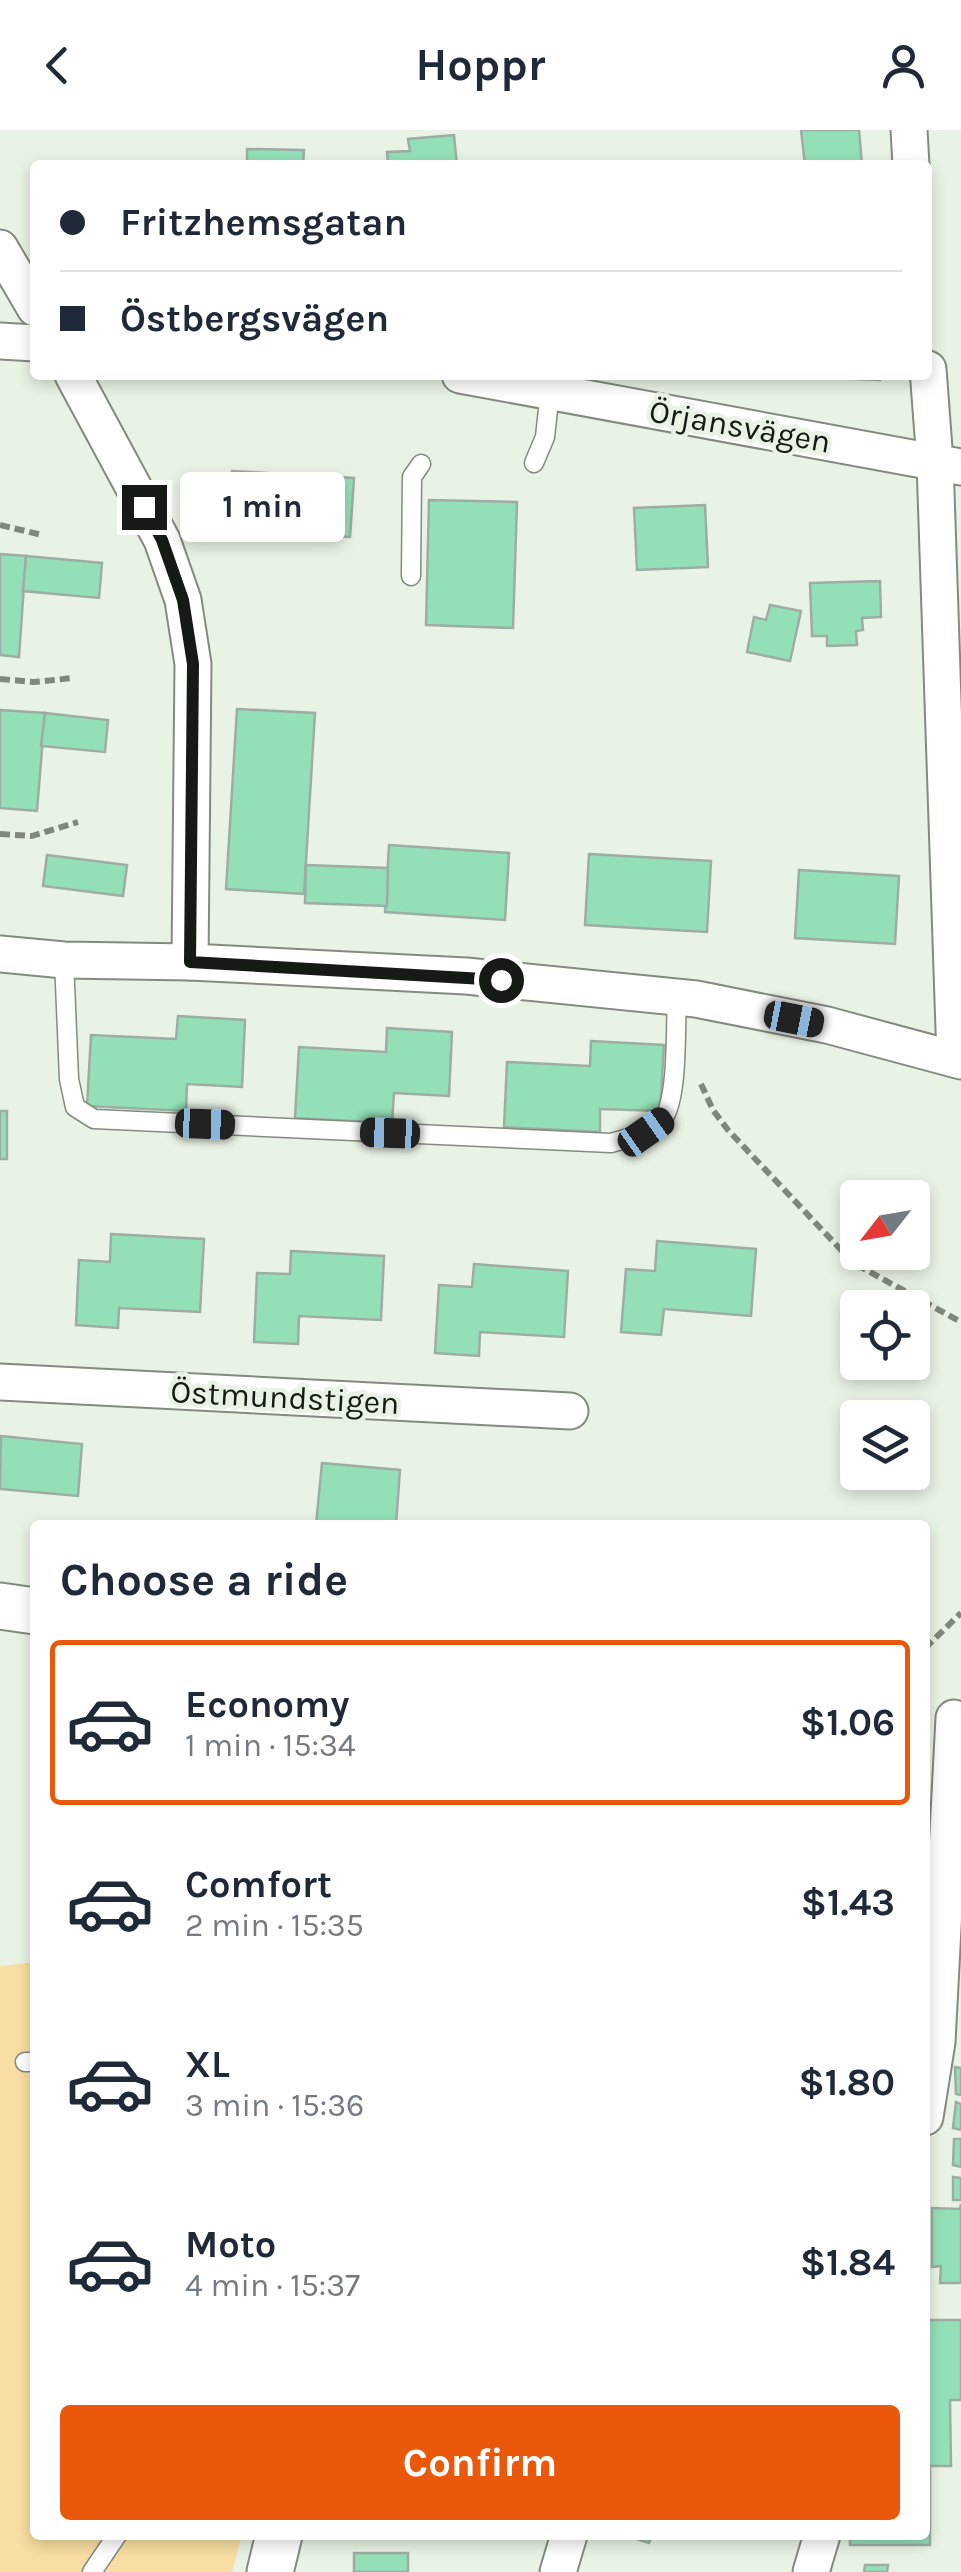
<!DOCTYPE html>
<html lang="en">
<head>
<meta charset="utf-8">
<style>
  body { margin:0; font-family:Karla,sans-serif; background:#f2f2f3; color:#1f2937; height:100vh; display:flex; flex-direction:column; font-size:38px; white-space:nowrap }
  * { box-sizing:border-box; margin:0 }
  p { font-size:32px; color:#747a83 }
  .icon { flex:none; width:55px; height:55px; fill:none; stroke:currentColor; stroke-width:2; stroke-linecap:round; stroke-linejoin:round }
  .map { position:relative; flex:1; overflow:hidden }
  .drawer { position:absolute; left:30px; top:1390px; width:900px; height:1020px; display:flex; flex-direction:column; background:#fff; border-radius:10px; box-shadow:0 5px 15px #0003 }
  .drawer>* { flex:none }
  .hud { position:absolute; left:30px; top:30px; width:902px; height:220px; border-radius:10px; box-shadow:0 5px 15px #0003; display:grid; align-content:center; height:220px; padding:0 30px; background:#fff }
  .needle { width:65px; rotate:239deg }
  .tools { position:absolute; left:840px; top:1050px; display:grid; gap:20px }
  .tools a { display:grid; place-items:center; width:90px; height:90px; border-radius:10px; background:#fff; box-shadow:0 5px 15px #0003; font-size:50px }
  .end { position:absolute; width:45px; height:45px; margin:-22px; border:12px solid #161a15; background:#fff; box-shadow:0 0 0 5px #fff }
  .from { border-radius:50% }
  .bubble { position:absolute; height:70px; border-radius:10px; background:#fff; box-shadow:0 5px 15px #0003; font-size:32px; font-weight:700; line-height:70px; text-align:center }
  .car { position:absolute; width:30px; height:60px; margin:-30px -15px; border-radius:12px; box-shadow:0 0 8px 2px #0007; background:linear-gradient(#222 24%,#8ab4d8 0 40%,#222 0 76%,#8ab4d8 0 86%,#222 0) }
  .hud b { display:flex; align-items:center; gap:35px; height:95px; font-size:38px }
  .hud b+b { border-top:2px solid #e0e1e3 }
  .hud i { width:25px; height:25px; background:#1f2937 }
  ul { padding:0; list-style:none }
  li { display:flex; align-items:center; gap:30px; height:165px; margin:0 20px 15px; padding:0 10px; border:5px solid transparent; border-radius:10px }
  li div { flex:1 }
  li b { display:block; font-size:38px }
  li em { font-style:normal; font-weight:700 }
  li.on { border-color:#ea580c }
  li>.icon { width:90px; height:90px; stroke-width:1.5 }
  h2 { padding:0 30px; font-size:45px; line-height:120px }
  .primary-button { display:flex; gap:20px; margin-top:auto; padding:20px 30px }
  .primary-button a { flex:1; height:115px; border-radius:10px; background:#ea580c; color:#fff; font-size:40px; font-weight:700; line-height:115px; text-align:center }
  header { display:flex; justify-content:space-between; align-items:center; height:130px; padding:0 30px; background:#fff; font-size:45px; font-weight:700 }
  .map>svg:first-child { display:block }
  .green { fill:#f8dea2 }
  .building { fill:#93e0b8; stroke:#9eada4; stroke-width:2.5 }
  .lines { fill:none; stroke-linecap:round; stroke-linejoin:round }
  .service-casing { stroke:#828b7e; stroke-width:21 }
  .minor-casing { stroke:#828b7e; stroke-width:39 }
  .tertiary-casing { stroke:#828b7e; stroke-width:49 }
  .path { stroke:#80877d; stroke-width:6; stroke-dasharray:10 5; stroke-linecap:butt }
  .service { stroke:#fff; stroke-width:18 }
  .minor { stroke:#fff; stroke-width:35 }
  .tertiary { stroke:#fff; stroke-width:45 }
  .route { stroke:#161a15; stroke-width:12 }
  .labels { text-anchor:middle; stroke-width:9; stroke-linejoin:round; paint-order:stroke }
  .street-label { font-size:32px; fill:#161a15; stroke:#e9f3e5 }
</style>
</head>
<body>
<header><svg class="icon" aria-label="back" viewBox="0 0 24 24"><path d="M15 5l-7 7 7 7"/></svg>Hoppr<svg class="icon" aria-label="person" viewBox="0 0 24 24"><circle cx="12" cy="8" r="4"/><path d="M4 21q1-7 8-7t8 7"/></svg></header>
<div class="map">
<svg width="961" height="2442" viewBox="0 0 961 2442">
  <rect width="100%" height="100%" fill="#e9f3e5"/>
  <polygon class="green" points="35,1832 35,2405 242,2405 232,2442 0,2442 0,1836"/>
  <g class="building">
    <polygon points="801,0 859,0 862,35 805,35"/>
    <polygon points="454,5 457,35 388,35 387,22 410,21 408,9"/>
    <polygon points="247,19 304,20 303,35 247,35"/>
    <polygon points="745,245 880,245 880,250"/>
    <polygon points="232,341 354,348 350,407 229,400"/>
    <polygon points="429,370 517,372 513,498 426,495"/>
    <polygon points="705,375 708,437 637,440 634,378"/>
    <polygon points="0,424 26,426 19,527 0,525"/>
    <polygon points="26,426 102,433 99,468 23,461"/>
    <polygon points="880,451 881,487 862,488 863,500 856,501 857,515 827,516 827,506 812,506 810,453"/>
    <polygon points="770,475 801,481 790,531 747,522 754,487 766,490"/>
    <polygon points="237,579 315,583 304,764 226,759"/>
    <polygon points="0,580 45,583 37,681 0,678"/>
    <polygon points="45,583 108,590 105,622 41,616"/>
    <polygon points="389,715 509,723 505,790 385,782"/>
    <polygon points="589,724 711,731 707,802 585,795"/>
    <polygon points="47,725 127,735 123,766 43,756"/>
    <polygon points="306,735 388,738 387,776 305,773"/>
    <polygon points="799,740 899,746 895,814 795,808"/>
    <polygon points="178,886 245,890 242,957 187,954 186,981 87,976 91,905 176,909"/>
    <polygon points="387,898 452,902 449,966 394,963 392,993 295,988 299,917 386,922"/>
    <polygon points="591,911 664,915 660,981 600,979 600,1002 504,997 507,932 590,936"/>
    <rect x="0" y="981" width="7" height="48"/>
    <polygon points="111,1104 204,1109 200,1182 119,1178 118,1198 76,1195 79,1130 110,1132"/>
    <polygon points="657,1111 756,1119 751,1186 664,1179 661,1205 621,1202 626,1139 655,1141"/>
    <polygon points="291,1121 384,1126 381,1190 299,1186 298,1214 254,1212 257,1143 290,1144"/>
    <polygon points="474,1134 568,1141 564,1207 480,1202 479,1226 435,1223 439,1155 472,1157"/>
    <polygon points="1,1306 82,1314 78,1366 0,1359"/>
    <polygon points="322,1333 400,1340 396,1395 316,1395"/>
    <polygon points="955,1937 961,1938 961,1965 956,1964"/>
    <polygon points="956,1972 961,1974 961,2000 953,1998"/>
    <polygon points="954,2009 961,2009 961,2037 953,2035"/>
    <polygon points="953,2047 961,2048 961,2070 953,2070"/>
    <polygon points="961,2074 961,2153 940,2153 941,2136 932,2137 932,2078 960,2079"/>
    <polygon points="925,2190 961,2190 961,2270 950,2270 951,2336 930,2336 930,2415 850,2415 850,2405 925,2405"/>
    <polygon points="624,2405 652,2405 649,2413"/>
    <rect x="354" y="2423" width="54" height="19"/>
    <polygon points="865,2435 888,2435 887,2442 864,2442"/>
  </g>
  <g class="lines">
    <defs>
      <g id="service">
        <polyline points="534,333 545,307 550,261"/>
        <polyline points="411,446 412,347 421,334"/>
        <path d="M 64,830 L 69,949 L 75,977 L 94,989 L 611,1013 C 628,1008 648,1004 661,991 C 679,974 675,895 677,868"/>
        <polyline points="25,1932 35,1932"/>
        <polyline points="92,2442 117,2405"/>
      </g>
      <g id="minor">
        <polyline points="909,0 911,35"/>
        <polyline points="0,118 35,178"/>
        <polyline points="0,211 35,213"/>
        <polyline points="928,239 935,332 955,929"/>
        <polyline points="73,245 162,410 183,470 193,534 190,832"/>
        <polyline points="460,245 961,337"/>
        <polyline points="0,824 64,830 190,832 466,846 696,869 827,895 961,931"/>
        <polyline points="0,1252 570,1281"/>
        <polyline points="925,1987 937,1912 954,1588"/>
        <polyline points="558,2442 569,2405"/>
        <polyline points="811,2442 822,2405"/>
      </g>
      <g id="tertiary">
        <polyline points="0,1476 35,1481"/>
        <polyline points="270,2442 279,2405"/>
      </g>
    </defs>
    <use href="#service" class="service-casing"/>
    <use href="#minor" class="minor-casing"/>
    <use href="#tertiary" class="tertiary-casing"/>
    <g class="path">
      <polyline points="0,395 42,405"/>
      <polyline points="0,549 34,552 73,548"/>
      <polyline points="0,704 32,706 78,692"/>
      <polyline points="701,954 713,980 728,1000 842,1121 859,1136 961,1192"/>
      <polyline points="925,1518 961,1483"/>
    </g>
    <use href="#service" class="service"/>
    <use href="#minor" class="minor"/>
    <use href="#tertiary" class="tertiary"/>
  </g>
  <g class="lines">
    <polyline class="route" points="144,377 162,410 183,470 193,534 190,832 501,850"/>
  </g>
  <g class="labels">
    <g class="street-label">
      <text transform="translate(740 296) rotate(10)" y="11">Örjansvägen</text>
      <text transform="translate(285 1267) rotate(3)" y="11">Östmundstigen</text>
    </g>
  </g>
</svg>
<div class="tools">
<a><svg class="needle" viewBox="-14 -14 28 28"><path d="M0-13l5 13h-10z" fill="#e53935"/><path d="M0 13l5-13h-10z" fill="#747a83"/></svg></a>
<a><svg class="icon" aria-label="locate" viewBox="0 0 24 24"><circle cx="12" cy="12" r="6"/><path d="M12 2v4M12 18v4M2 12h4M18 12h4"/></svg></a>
<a><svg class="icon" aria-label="layers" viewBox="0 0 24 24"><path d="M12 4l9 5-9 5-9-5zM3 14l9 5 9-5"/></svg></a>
</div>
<i class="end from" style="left:501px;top:850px"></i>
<i class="end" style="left:144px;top:377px"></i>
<div class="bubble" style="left:180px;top:342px;width:165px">1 min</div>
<i class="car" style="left:794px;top:889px;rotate:101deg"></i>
<i class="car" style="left:205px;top:994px;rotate:92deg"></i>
<i class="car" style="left:646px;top:1002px;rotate:55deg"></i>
<i class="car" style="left:390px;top:1003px;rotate:272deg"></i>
<div class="hud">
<b><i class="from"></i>Fritzhemsgatan</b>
<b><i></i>Östbergsvägen</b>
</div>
<section class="drawer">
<h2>Choose a ride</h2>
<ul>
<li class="on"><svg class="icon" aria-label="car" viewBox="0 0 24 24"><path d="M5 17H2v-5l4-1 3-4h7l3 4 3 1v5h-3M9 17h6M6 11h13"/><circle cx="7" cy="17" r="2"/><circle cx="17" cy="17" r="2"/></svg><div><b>Economy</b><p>1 min · 15:34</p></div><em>$1.06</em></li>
<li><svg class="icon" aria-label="car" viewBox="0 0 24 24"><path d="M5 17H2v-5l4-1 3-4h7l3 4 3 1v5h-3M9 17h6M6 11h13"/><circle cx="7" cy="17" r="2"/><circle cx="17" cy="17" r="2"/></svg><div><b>Comfort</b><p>2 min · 15:35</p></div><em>$1.43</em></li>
<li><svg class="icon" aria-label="car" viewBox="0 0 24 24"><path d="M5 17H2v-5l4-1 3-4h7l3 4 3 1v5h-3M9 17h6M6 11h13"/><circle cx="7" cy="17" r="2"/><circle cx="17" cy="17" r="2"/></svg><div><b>XL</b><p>3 min · 15:36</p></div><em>$1.80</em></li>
<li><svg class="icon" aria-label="car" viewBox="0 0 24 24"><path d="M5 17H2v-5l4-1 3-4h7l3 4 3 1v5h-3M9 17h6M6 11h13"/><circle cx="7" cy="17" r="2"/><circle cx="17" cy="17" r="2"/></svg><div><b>Moto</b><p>4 min · 15:37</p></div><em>$1.84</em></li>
</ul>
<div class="primary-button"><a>Confirm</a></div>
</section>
</div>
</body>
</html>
